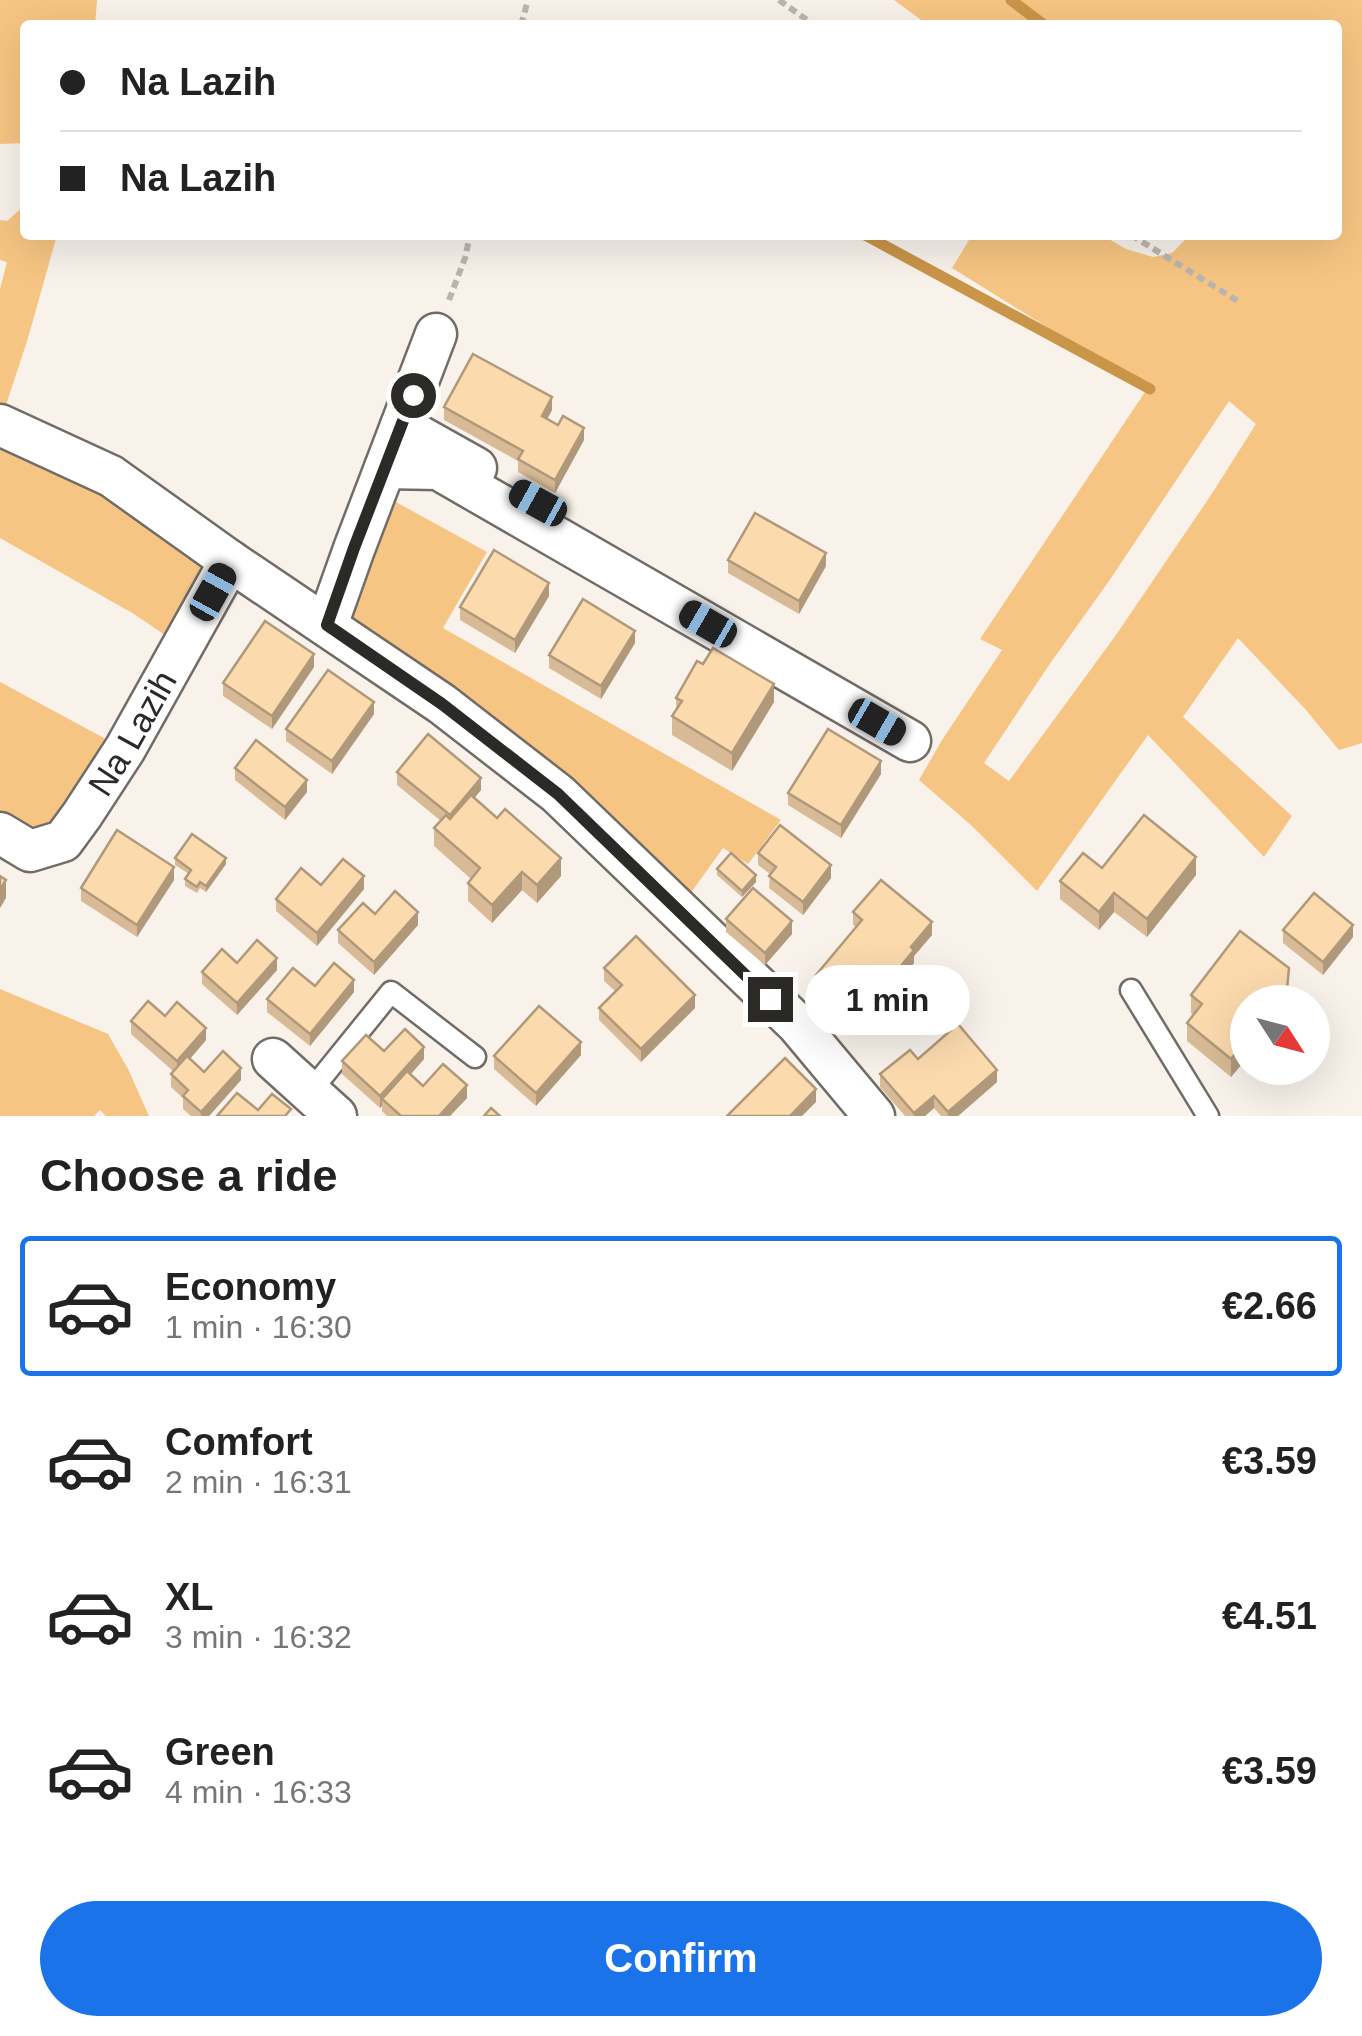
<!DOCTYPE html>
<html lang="en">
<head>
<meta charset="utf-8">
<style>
  body { margin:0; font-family:Helvetica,sans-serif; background:#f6f6f6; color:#222; height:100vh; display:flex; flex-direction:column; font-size:38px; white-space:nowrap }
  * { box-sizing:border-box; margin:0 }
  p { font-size:32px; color:#767676 }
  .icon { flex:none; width:55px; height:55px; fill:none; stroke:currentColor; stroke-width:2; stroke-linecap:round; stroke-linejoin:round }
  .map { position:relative; height:1116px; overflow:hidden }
  .side { display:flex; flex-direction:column; background:#fff; flex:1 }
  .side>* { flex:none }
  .top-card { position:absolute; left:20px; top:20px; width:1322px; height:220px; border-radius:10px; box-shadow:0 10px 40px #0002; display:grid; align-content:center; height:220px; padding:0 40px; background:#fff }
  .needle { width:65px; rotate:126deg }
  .tools { position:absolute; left:1230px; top:985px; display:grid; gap:20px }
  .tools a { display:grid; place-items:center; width:100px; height:100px; border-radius:50%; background:#fff; box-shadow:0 10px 40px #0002; font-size:50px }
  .end { position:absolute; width:45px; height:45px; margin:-22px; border:12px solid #2c2a27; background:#fff; box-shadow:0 0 0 5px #fff }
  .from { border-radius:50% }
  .bubble { position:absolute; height:70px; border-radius:35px; background:#fff; box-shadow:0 10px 40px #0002; font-size:32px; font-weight:700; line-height:70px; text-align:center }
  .car { position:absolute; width:30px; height:60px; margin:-30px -15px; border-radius:12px; box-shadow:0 0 8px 2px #0007; background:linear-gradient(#222 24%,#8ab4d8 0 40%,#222 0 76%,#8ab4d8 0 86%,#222 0) }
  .top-card b { display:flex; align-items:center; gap:35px; height:95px; font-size:38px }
  .top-card b+b { border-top:2px solid #e0e0e0 }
  .top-card i { width:25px; height:25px; background:#222 }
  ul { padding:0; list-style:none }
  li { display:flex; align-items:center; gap:30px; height:140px; margin:0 20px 15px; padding:0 20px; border:5px solid transparent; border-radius:10px }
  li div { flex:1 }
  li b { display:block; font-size:38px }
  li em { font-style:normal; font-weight:700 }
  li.current { border-color:#1a73e8 }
  li>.icon { width:90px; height:90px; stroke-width:1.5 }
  h2 { padding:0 40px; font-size:45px; line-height:120px }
  .button { display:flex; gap:20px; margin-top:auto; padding:20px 40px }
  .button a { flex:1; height:115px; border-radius:60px; background:#1a73e8; color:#fff; font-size:40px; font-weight:700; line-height:115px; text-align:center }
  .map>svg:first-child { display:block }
  .green { fill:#f6c583; fill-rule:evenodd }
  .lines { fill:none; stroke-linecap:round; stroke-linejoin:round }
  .stream { stroke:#c99548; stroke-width:11 }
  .lane-casing { stroke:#716c66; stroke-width:25 }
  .street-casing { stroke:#716c66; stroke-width:45 }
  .path { stroke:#bab5af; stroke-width:6; stroke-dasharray:8 5; stroke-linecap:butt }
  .lane { stroke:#fff; stroke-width:20 }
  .street { stroke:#fff; stroke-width:40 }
  .wall { fill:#d8bb96 }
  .shaded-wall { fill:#b0997a }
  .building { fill:#fbdaae; stroke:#b0997a; stroke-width:2.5 }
  .route { stroke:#2c2a27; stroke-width:12 }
  .labels { text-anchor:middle; stroke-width:10; stroke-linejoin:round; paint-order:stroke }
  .street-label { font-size:35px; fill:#2c2a27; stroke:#f8f2eb }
</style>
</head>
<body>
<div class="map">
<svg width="1362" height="1116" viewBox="0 0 1362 1116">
  <rect width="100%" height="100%" fill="#f8f2eb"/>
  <g class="green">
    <polygon points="0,0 97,0 95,25 25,25 25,143 0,144"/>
    <path d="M 894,0 L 1362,0 L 1362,743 L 1339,750 L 1306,710 L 1238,638 L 1183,717 L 1292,816 L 1264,857 L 1148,735 L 1037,891 L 972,826 L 919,780 L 942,740 L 1002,650 L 980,639 L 1147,389 L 952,268 L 972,235 L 1102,235 L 1126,249 L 1153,257 L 1172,253 L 1190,235 L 1338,235 L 1338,25 L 928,25 ZM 1229,401 L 1256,424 L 1213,492 L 1116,635 L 1009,781 L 984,763 L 1049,665 L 1109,581 Z"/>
    <polygon points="25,205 25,235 57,235 28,338 3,414 0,413 0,289 7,262 0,260 0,220 7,221"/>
    <polygon points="0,438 203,550 210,574 175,642 134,614 0,538"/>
    <polygon points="385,496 487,552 443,628 781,820 748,864 723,848 685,901 359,629 342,606"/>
    <polygon points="0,682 117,745 77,807 38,835 0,813"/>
    <polygon points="0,989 108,1034 128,1069 149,1116 106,1116 100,1110 94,1116 0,1116"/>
  </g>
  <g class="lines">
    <g class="stream">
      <polyline points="1011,0 1044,25"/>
      <polyline points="865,235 1150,389"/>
    </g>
    <defs>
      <g id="lane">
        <polyline points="1131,990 1208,1116"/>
        <polyline points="310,1092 391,992 475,1057"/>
      </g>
      <g id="street">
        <polyline points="0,425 111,476 230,561 442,704 558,794 797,1024 874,1116"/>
        <polyline points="401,426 476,468"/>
        <polyline points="385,468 438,469 910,741"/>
        <polyline points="327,625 354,549 436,334"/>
        <path id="s1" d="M 0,833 L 30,851 L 63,841 L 82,815 L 125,749 L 230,561"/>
        <polyline points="273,1059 336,1116"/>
      </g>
    </defs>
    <use href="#lane" class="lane-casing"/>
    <use href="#street" class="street-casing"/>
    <g class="path">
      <polyline points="779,0 814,25"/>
      <polyline points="521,25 528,0"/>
      <polyline points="1131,235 1241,303"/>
      <polyline points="449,300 465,258 470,235"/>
    </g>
    <use href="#lane" class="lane"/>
    <use href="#street" class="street"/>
  </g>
  <g class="wall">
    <polygon points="444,407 552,410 547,419 584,440 555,493 518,472 518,461 444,420"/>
    <polygon points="728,560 826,566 799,614 728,573"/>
    <polygon points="549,596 515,653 460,620 460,607"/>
    <polygon points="635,643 601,699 549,668 549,655"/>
    <polygon points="314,667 272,729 223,696 223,683"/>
    <polygon points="676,698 774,702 732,771 672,735 672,716 676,710"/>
    <polygon points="374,714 332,774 286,741 286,729"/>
    <polygon points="235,768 307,792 285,820 235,780"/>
    <polygon points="397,772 481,790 474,798 561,876 537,903 522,890 492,923 468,901 468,883 471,879 434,846 434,828 441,821 397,785"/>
    <polygon points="881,774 841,838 788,805 788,793"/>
    <polygon points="758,853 831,878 803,915 769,888 770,874 758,865"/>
    <polygon points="175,858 226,864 206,892 200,888 197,893 185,886 185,879 189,874 175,865"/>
    <polygon points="1102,868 1196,875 1147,937 1114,912 1099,930 1060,899 1060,881"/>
    <polygon points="717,869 756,882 742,897 717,875"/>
    <polygon points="174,880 137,937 81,901 81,888"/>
    <polygon points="321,885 364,889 317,946 276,911 276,899"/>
    <polygon points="853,912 932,935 914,956 914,963 862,1026 816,987 816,975 856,927 853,925"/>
    <polygon points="375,914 418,925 374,975 338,943 338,930"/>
    <polygon points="726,919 792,934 765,965 726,932"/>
    <polygon points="1283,930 1353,937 1323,975 1283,943"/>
    <polygon points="237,963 277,970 237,1015 202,984 202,972"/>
    <polygon points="604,968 695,1008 641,1062 599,1020 599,1008 615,991 604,981"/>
    <polygon points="315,986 354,992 310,1046 267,1012 267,999"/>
    <polygon points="1289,986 1231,1077 1187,1041 1187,1023 1193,1015 1191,1013 1191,995"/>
    <polygon points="165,1016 206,1040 190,1059 204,1072 241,1080 209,1116 191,1116 183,1109 183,1098 171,1087 171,1074 173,1071 131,1034 131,1021"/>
    <polygon points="384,1051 424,1059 411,1074 423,1086 467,1098 450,1116 387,1116 382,1111 382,1106 380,1108 342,1074 342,1061"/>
    <polygon points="581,1055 536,1106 494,1069 494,1056"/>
    <polygon points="918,1059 997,1082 958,1116 941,1116 934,1108 925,1116 905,1116 880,1087 880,1074"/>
  </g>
  <g class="shaded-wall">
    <polygon points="552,397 552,410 542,429 542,416"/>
    <polygon points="584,428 584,440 555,493 555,480"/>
    <polygon points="826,553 826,566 799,614 799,601"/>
    <polygon points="549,583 549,596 515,653 515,640"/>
    <polygon points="635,631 635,643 601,699 601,686"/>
    <polygon points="314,654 314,667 272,729 272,716"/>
    <polygon points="774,684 774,702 732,771 732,753"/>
    <polygon points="374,702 374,714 332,774 332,761"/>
    <polygon points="881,761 881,774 841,838 841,825"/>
    <polygon points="481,778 481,790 450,828 450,815"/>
    <polygon points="307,780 307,792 285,820 285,807"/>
    <polygon points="1196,857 1196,875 1147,937 1147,919"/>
    <polygon points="226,858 226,864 206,892 206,886"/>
    <polygon points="561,858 561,876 537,903 537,885"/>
    <polygon points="831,865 831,878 803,915 803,902"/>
    <polygon points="174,867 174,880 137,937 137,925"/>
    <polygon points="522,872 522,890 492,923 492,905"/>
    <polygon points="756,875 756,882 742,897 742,891"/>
    <polygon points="364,876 364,889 317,946 317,933"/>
    <polygon points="6,880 6,898 0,908 0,890"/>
    <polygon points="1114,893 1114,912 1099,930 1099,912"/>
    <polygon points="418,912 418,925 374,975 374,962"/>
    <polygon points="792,921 792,934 765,965 765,953"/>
    <polygon points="932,922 932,935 914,956 914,963 862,1026 862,1013 911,947"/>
    <polygon points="1353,925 1353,937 1323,975 1323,962"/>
    <polygon points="277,958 277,970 237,1015 237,1003"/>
    <polygon points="1289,968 1287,1002 1276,1002"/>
    <polygon points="354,980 354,992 310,1046 310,1034"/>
    <polygon points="695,995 695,1008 641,1062 641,1049"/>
    <polygon points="206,1028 206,1040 177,1074 177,1061"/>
    <polygon points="1248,1038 1248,1057 1231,1077 1231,1059"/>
    <polygon points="581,1042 581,1055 536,1106 536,1093"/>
    <polygon points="424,1047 424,1059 386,1102 382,1099 382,1106 380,1108 380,1096"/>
    <polygon points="241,1068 241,1080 209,1116 201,1116 201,1112"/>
    <polygon points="997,1070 997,1082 958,1116 948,1116 948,1112"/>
    <polygon points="467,1085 467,1098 450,1116 439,1116"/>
    <polygon points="816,1089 816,1102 802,1116 790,1116"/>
    <polygon points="934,1096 934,1108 925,1116 914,1116 914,1113"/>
  </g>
  <g class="building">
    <polygon points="473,354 552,397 542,416 558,425 563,416 584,428 555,480 518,459 523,451 444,407"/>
    <polygon points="755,513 826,553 799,601 728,560"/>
    <polygon points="494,550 549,583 515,640 460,607"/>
    <polygon points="583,599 635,631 601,686 549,655"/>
    <polygon points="265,621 314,654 272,716 223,683"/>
    <polygon points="713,648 774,684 732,753 672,716 682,701 676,698 697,661 703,664"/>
    <polygon points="328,670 374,702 332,761 286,729"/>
    <polygon points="828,729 881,761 841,825 788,793"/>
    <polygon points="428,734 481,778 450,815 397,772"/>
    <polygon points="256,740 307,780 285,807 235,768"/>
    <polygon points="471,795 497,818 505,809 561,858 537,885 522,872 492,905 468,883 480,868 434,828 446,815 450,819"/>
    <polygon points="1144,815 1196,857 1147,919 1114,893 1099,912 1060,881 1083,853 1102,868"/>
    <polygon points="780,825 831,865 803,902 769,876 776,867 758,853"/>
    <polygon points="117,830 174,867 137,925 81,888"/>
    <polygon points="192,834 226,858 206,886 200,882 197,887 185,879 191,870 175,858"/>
    <polygon points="731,853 756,875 742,891 717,869"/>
    <polygon points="343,859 364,876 317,933 276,899 301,868 321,885"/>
    <polygon points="0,876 6,880 0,890"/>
    <polygon points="881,880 932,922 911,947 914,950 862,1013 816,975 862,920 853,912"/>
    <polygon points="753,888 792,921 765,953 726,919"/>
    <polygon points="395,891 418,912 374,962 338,930 363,903 375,914"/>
    <polygon points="1314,893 1353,925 1323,962 1283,930"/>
    <polygon points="1240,931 1289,968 1287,989 1276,1002 1248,1002 1248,1038 1231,1059 1187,1023 1202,1004 1191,995"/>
    <polygon points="636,936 695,995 641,1049 599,1008 622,985 604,968"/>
    <polygon points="257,940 277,958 237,1003 202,972 222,949 237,963"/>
    <polygon points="334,963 354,980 310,1034 267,999 293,968 315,986"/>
    <polygon points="148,1001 165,1016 177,1002 206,1028 177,1061 131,1021"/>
    <polygon points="539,1006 581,1042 536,1093 494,1056"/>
    <polygon points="958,1024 997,1070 948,1112 934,1096 914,1113 880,1074 910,1050 918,1059"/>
    <polygon points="405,1029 424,1047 380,1096 342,1061 366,1035 384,1051"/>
    <polygon points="223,1051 241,1068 201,1112 183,1096 188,1090 171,1074 187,1056 204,1072"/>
    <polygon points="785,1058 816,1089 790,1116 727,1116"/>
    <polygon points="443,1064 467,1085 439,1116 401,1116 382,1099 407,1071 423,1086"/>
    <polygon points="237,1093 258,1110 272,1094 291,1109 285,1116 217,1116"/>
    <polygon points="491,1108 500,1116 484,1116"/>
  </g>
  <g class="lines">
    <polyline class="route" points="413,395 354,548 327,625 442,704 558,794 770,999"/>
  </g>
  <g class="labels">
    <g class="street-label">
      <text dy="12" stroke="none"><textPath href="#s1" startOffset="198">Na Lazih</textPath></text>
    </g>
  </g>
</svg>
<div class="tools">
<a><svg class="needle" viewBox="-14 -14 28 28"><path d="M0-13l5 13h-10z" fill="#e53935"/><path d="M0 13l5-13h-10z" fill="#767676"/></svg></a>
</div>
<i class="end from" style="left:413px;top:395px"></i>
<i class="end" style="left:770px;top:999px"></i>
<div class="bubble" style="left:805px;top:965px;width:165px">1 min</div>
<i class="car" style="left:538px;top:503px;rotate:299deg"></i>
<i class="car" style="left:213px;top:592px;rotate:29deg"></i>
<i class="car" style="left:708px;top:624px;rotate:300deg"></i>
<i class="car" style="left:877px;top:722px;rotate:120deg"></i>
<div class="top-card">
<b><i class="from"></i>Na Lazih</b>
<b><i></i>Na Lazih</b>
</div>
</div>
<section class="side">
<h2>Choose a ride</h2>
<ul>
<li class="current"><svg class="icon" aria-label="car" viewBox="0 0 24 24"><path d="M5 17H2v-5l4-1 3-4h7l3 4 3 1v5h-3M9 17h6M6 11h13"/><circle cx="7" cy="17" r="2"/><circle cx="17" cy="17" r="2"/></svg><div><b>Economy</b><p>1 min · 16:30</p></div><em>€2.66</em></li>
<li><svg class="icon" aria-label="car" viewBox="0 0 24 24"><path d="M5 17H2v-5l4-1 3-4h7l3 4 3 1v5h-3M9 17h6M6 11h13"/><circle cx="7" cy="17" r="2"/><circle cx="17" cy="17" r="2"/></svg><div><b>Comfort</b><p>2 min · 16:31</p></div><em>€3.59</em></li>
<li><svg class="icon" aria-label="car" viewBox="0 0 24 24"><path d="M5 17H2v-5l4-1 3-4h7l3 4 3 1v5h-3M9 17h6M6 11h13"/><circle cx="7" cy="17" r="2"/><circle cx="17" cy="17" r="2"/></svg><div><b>XL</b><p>3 min · 16:32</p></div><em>€4.51</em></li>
<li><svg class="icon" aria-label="car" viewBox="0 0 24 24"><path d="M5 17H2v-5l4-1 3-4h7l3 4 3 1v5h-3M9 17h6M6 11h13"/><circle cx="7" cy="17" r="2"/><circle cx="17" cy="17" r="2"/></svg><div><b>Green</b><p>4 min · 16:33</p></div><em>€3.59</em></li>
</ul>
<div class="button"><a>Confirm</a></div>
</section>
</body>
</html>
